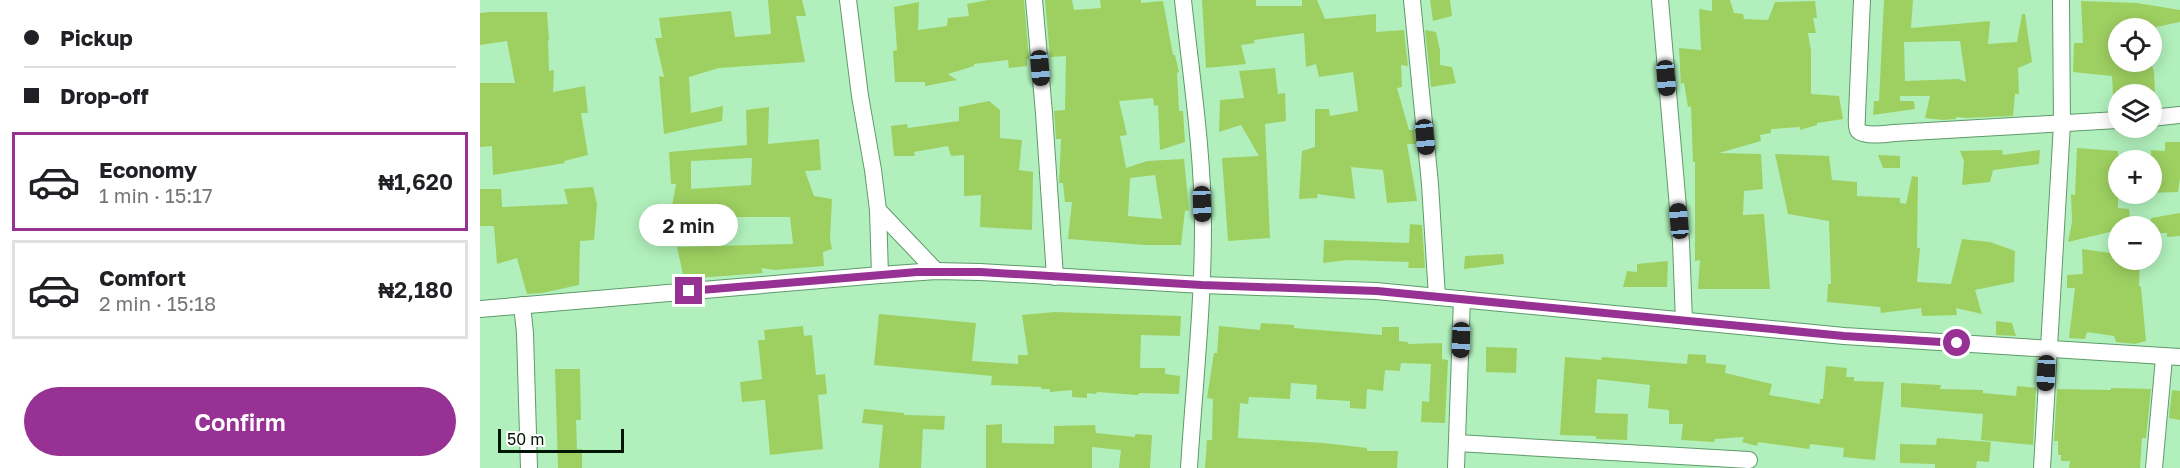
<!DOCTYPE html>
<html lang="en">
<head>
<meta charset="utf-8">
<style>
  body { margin:0; font-family:"Golos Text",sans-serif; background:#f2f2f2; color:#202124; height:100vh; display:flex; flex-direction:column; font-size:22px; white-space:nowrap }
  * { box-sizing:border-box; margin:0 }
  p { font-size:20px; color:#757577 }
  .icon { flex:none; width:33px; height:33px; fill:none; stroke:currentColor; stroke-width:2; stroke-linecap:round; stroke-linejoin:round }
  .map { position:relative; flex:1; overflow:hidden }
  .panel { display:flex; flex-direction:column; background:#fff; width:480px }
  .panel>* { flex:none }
  .banner { display:grid; align-content:center; height:132px; padding:0 24px; background:#fff }
  .tools { position:absolute; left:1628px; top:18px; display:grid; gap:12px }
  .tools a { display:grid; place-items:center; width:54px; height:54px; border-radius:50%; background:#fff; box-shadow:0 3px 15px #0003; font-size:30px }
  .scale { position:absolute; left:18px; bottom:15px; width:126px; box-sizing:border-box; padding-left:6px; border:3px solid #011706; border-top:0; font-size:16px; line-height:21px; white-space:nowrap; color:#011706; -webkit-text-stroke:4px #fff; paint-order:stroke }
  .end { position:absolute; width:27px; height:27px; margin:-14px; border:8px solid #983194; background:#fff; box-shadow:0 0 0 3px #fff }
  .from { border-radius:50% }
  .bubble { position:absolute; height:42px; border-radius:21px; background:#fff; box-shadow:0 3px 15px #0003; font-size:20px; font-weight:600; line-height:42px; text-align:center }
  .car { position:absolute; width:18px; height:36px; margin:-18px -9px; border-radius:8px; box-shadow:0 0 4px 2px #0007; background:linear-gradient(#222 24%,#8ab4d8 0 40%,#222 0 76%,#8ab4d8 0 86%,#222 0) }
  .banner b { display:flex; align-items:center; gap:21px; height:57px; font-size:22px }
  .banner b+b { border-top:2px solid #e0e0e0 }
  .banner i { width:15px; height:15px; background:#202124 }
  ul { padding:0; list-style:none }
  li { display:flex; align-items:center; gap:18px; height:99px; margin:0 12px 9px; padding:0 12px; border:3px solid #e0e0e0; border-radius:0px }
  li div { flex:1 }
  li b { display:block; font-size:22px }
  li em { font-style:normal; font-weight:600 }
  li.active { border-color:#983194 }
  li>.icon { width:54px; height:54px; stroke-width:1.5 }
  .button { display:flex; gap:12px; margin-top:auto; padding:12px 24px }
  .button a { flex:1; height:69px; border-radius:36px; background:#983194; color:#fff; font-size:24px; font-weight:600; line-height:69px; text-align:center }
  main { display:flex; flex:1; min-height:0 }
  .map>svg:first-child { display:block }
  .building { fill:#9ed061; fill-rule:evenodd }
  .lines { fill:none; stroke-linecap:round; stroke-linejoin:round }
  .minor-casing { stroke:#5e9a6a; stroke-width:18 }
  .minor { stroke:#fff; stroke-width:16 }
  .route { stroke:#983194; stroke-width:8 }
</style>
</head>
<body>
<main>
<section class="panel">
<div class="banner">
<b><i class="from"></i>Pickup</b>
<b><i></i>Drop-off</b>
</div>
<ul>
<li class="active"><svg class="icon" aria-label="car" viewBox="0 0 24 24"><path d="M5 17H2v-5l4-1 3-4h7l3 4 3 1v5h-3M9 17h6M6 11h13"/><circle cx="7" cy="17" r="2"/><circle cx="17" cy="17" r="2"/></svg><div><b>Economy</b><p>1 min · 15:17</p></div><em>₦1,620</em></li>
<li><svg class="icon" aria-label="car" viewBox="0 0 24 24"><path d="M5 17H2v-5l4-1 3-4h7l3 4 3 1v5h-3M9 17h6M6 11h13"/><circle cx="7" cy="17" r="2"/><circle cx="17" cy="17" r="2"/></svg><div><b>Comfort</b><p>2 min · 15:18</p></div><em>₦2,180</em></li>
</ul>
<div class="button"><a>Confirm</a></div>
</section>
<div class="map">
<svg width="1700" height="468" viewBox="0 0 1700 468">
  <rect width="100%" height="100%" fill="#b1f0bc"/>
  <g class="building">
    <polygon points="288,0 322,0 326,16 316,16 325,62 239,68 209,77 211,113 243,106 242,121 184,134 179,76 184,77 175,38 182,38 179,18 251,11 255,37 291,34"/>
    <polygon points="508,0 544,0 549,59 547,59 547,66 529,68 528,60 494,64 494,66 468,74 477,80 445,86 445,82 415,82 413,51 417,50 414,7 439,2 438,30 467,26 468,18 489,16 487,4"/>
    <path d="M 565,0 L 592,0 L 594,10 L 621,8 L 620,0 L 661,0 L 661,3 L 683,1 L 693,55 L 695,55 L 699,72 L 697,73 L 699,111 L 703,111 L 705,142 L 680,150 L 678,105 L 674,106 L 673,98 L 639,101 L 647,135 L 640,136 L 646,168 L 667,161 L 704,159 L 709,210 L 705,211 L 701,245 L 665,245 L 588,239 L 592,202 L 585,202 L 583,183 L 579,183 L 581,139 L 576,139 L 574,111 L 585,110 L 586,56 L 570,57 ZM 675,175 L 682,219 L 648,216 L 650,178 Z"/>
    <polygon points="722,0 776,0 776,6 822,6 822,0 837,0 845,19 896,14 896,32 924,30 928,66 921,65 922,87 917,88 929,130 934,130 936,144 927,144 937,201 907,203 903,170 871,167 875,199 837,194 838,198 819,199 822,151 835,147 835,109 849,109 850,116 878,111 873,72 839,77 836,64 826,67 824,33 774,40 775,43 761,45 766,64 726,68"/>
    <polygon points="950,0 970,0 972,16 953,21"/>
    <polygon points="1232,0 1250,0 1254,13 1263,14 1264,19 1288,20 1295,2 1335,1 1337,18 1333,18 1336,33 1328,33 1331,51 1331,94 1359,96 1363,119 1337,123 1337,125 1320,130 1320,127 1291,129 1291,133 1280,135 1281,141 1239,153 1281,154 1283,189 1264,191 1263,215 1284,214 1290,289 1218,289 1220,260 1215,261 1215,162 1213,162 1211,106 1208,107 1204,83 1201,84 1199,48 1221,50 1219,9 1232,11"/>
    <path d="M 1404,0 L 1433,0 L 1431,28 L 1510,21 L 1508,44 L 1537,42 L 1542,14 L 1545,14 L 1552,62 L 1538,68 L 1539,94 L 1535,94 L 1533,116 L 1486,118 L 1476,117 L 1476,119 L 1463,120 L 1445,118 L 1450,96 L 1420,96 L 1420,101 L 1434,101 L 1435,109 L 1393,115 L 1394,101 L 1399,101 ZM 1480,41 L 1486,82 L 1479,79 L 1425,81 L 1424,42 Z"/>
    <polygon points="1601,1 1657,3 1700,10 1700,22 1676,27 1676,28 1638,28 1638,62 1671,62 1674,72 1675,94 1633,94 1632,76 1593,72 1594,43 1603,43"/>
    <polygon points="9,12 67,12 69,40 68,40 69,71 74,70 73,92 105,86 108,113 101,113 108,155 84,161 85,163 13,175 12,146 0,147 0,83 35,83 27,41 0,45 0,13"/>
    <polygon points="945,30 956,32 960,50 960,65 972,67 976,83 951,87"/>
    <polygon points="795,68 798,94 805,93 806,121 785,124 790,238 748,241 742,158 779,156 761,125 739,132 740,100 764,98 759,71"/>
    <polygon points="509,101 520,110 520,138 542,140 539,170 553,172 552,230 500,227 501,195 484,196 484,155 471,156 468,146 434,152 435,156 414,156 411,126 427,124 428,128 479,121 479,107"/>
    <path d="M 289,107 L 288,144 L 339,139 L 341,170 L 325,171 L 334,196 L 352,199 L 350,239 L 352,249 L 343,252 L 344,266 L 295,270 L 281,268 L 283,273 L 204,279 L 197,247 L 313,244 L 310,217 L 245,217 L 245,207 L 211,209 L 212,217 L 190,217 L 196,184 L 191,184 L 189,152 L 267,145 L 266,110 ZM 272,158 L 271,185 L 211,189 L 211,161 Z"/>
    <polygon points="1685,142 1700,142 1700,178 1698,192 1671,193 1671,150 1685,151"/>
    <polygon points="1597,148 1638,151 1638,208 1649,209 1651,226 1638,226 1638,230 1588,242 1592,222 1591,194 1595,195"/>
    <polygon points="1522,150 1523,155 1560,150 1559,164 1513,170 1510,182 1482,185 1484,161 1480,151"/>
    <polygon points="1295,154 1349,156 1352,180 1377,182 1377,196 1420,198 1420,203 1426,204 1432,176 1438,177 1437,248 1440,248 1437,282 1471,284 1482,239 1510,242 1535,251 1534,282 1495,290 1502,314 1476,308 1477,315 1442,316 1441,308 1401,313 1400,307 1347,302 1348,284 1351,284 1349,221 1308,214"/>
    <polygon points="1398,155 1420,156 1420,168 1403,168"/>
    <polygon points="113,187 117,204 114,240 100,241 99,285 62,293 47,294 37,258 17,264 14,226 0,226 0,189 21,189 22,207 88,204 84,189"/>
    <polygon points="1700,213 1700,236 1687,237 1687,233 1671,233 1671,218"/>
    <polygon points="930,224 942,225 945,268 928,268 929,262 868,260 843,263 844,240 929,243"/>
    <polygon points="1602,249 1638,254 1638,260 1660,260 1659,286 1661,287 1666,341 1655,344 1636,342 1634,336 1607,332 1605,339 1589,338 1595,288 1587,288 1587,275 1603,274"/>
    <polygon points="1023,254 1024,264 984,269 985,256"/>
    <polygon points="1188,261 1187,287 1143,287 1147,271 1157,272 1157,264"/>
    <polygon points="575,312 701,316 700,336 661,335 660,368 685,368 685,374 700,376 699,394 659,393 658,395 617,392 616,394 607,393 607,398 592,397 592,390 570,392 570,389 561,389 561,387 511,385 512,376 394,365 399,314 496,323 492,361 538,364 538,355 548,355 542,315"/>
    <polygon points="1516,321 1532,323 1536,336 1516,335"/>
    <polygon points="781,323 814,325 814,328 902,335 902,327 919,327 919,341 928,342 928,344 962,343 962,359 968,360 965,423 941,422 942,401 949,402 951,364 921,363 920,371 905,370 903,391 887,389 886,409 870,408 870,401 836,399 837,385 811,383 810,399 769,397 768,404 760,403 758,438 844,443 887,448 887,451 918,451 917,468 725,468 727,440 732,440 733,399 727,398 734,353 737,353 739,326 780,330"/>
    <polygon points="323,326 324,336 332,335 336,375 345,374 347,394 338,395 343,449 290,455 285,400 262,402 260,382 282,379 278,340 285,340 284,330"/>
    <polygon points="1006,347 1037,348 1036,373 1006,372"/>
    <polygon points="1208,354 1226,355 1226,363 1246,365 1245,373 1292,384 1289,395 1340,404 1340,399 1343,399 1346,366 1367,368 1366,377 1374,377 1374,381 1404,382 1395,460 1363,457 1364,448 1330,444 1329,449 1278,442 1277,446 1262,442 1264,437 1235,439 1234,442 1201,440 1203,424 1189,424 1189,410 1168,408 1170,385 1117,379 1115,413 1148,414 1147,440 1116,439 1116,436 1080,435 1085,357 1121,360 1122,357 1207,364"/>
    <polygon points="75,369 100,369 101,420 96,420 97,449 102,449 102,468 78,468"/>
    <polygon points="1421,383 1461,385 1460,389 1503,390 1503,393 1536,396 1537,386 1556,388 1553,445 1501,440 1503,414 1421,407"/>
    <polygon points="1631,388 1671,389 1666,438 1662,438 1660,468 1589,468 1590,461 1581,461 1581,455 1578,455 1578,441 1574,441 1577,389 1631,390"/>
    <polygon points="1692,390 1700,391 1700,420 1689,418"/>
    <polygon points="384,409 424,413 424,415 465,416 464,430 443,429 441,468 399,468 403,425 382,423"/>
    <polygon points="522,424 522,443 574,444 574,426 615,425 616,433 655,437 655,434 672,435 670,468 639,468 641,450 612,447 612,468 506,468 506,425"/>
    <polygon points="1457,438 1511,442 1509,462 1497,461 1496,468 1455,468 1455,464 1420,463 1420,444 1456,445"/>
  </g>
  <g class="lines">
    <defs>
      <g id="minor">
        <polyline points="368,0 380,96 393,170 398,210 400,275"/>
        <polyline points="554,0 564,113 575,277"/>
        <path d="M 703,0 C 711,75 723,151 723,227 C 723,307 714,388 709,468"/>
        <polyline points="932,0 950,184 957,297"/>
        <polyline points="1180,0 1201,242 1204,321"/>
        <path d="M 1382,0 L 1377,114 C 1377,118 1376,127 1378,130 C 1382,137 1407,134 1414,133 L 1638,120"/>
        <polyline points="1671,118 1700,115"/>
        <polyline points="398,210 456,271"/>
        <polyline points="42,305 45,333 49,468"/>
        <polyline points="0,309 400,275 456,271 500,272 722,285 896,291 1364,336 1700,357"/>
        <polyline points="977,443 1269,460"/>
        <polyline points="976,468 982,299"/>
        <polyline points="1562,468 1582,124 1581,0"/>
        <polyline points="1674,468 1684,358"/>
      </g>
    </defs>
    <use href="#minor" class="minor-casing"/>
    <use href="#minor" class="minor"/>
  </g>
  <g class="lines">
    <polyline class="route" points="209,291 437,272 500,272 722,285 897,291 1364,336 1477,343"/>
  </g>
</svg>
<div class="tools">
<a><svg class="icon" aria-label="locate" viewBox="0 0 24 24"><circle cx="12" cy="12" r="6"/><path d="M12 2v4M12 18v4M2 12h4M18 12h4"/></svg></a>
<a><svg class="icon" aria-label="layers" viewBox="0 0 24 24"><path d="M12 4l9 5-9 5-9-5zM3 14l9 5 9-5"/></svg></a>
<a>+</a>
<a>−</a>
</div>
<div class="scale">50 m</div>
<i class="end from" style="left:1477px;top:343px"></i>
<i class="end" style="left:209px;top:291px"></i>
<div class="bubble" style="left:159px;top:204px;width:99px">2 min</div>
<i class="car" style="left:560px;top:68px;rotate:175deg"></i>
<i class="car" style="left:1186px;top:78px;rotate:175deg"></i>
<i class="car" style="left:945px;top:137px;rotate:174deg"></i>
<i class="car" style="left:722px;top:204px;rotate:178deg"></i>
<i class="car" style="left:1199px;top:221px;rotate:355deg"></i>
<i class="car" style="left:981px;top:340px;rotate:182deg"></i>
<i class="car" style="left:1566px;top:373px;rotate:183deg"></i>
</div>
</main>
</body>
</html>
